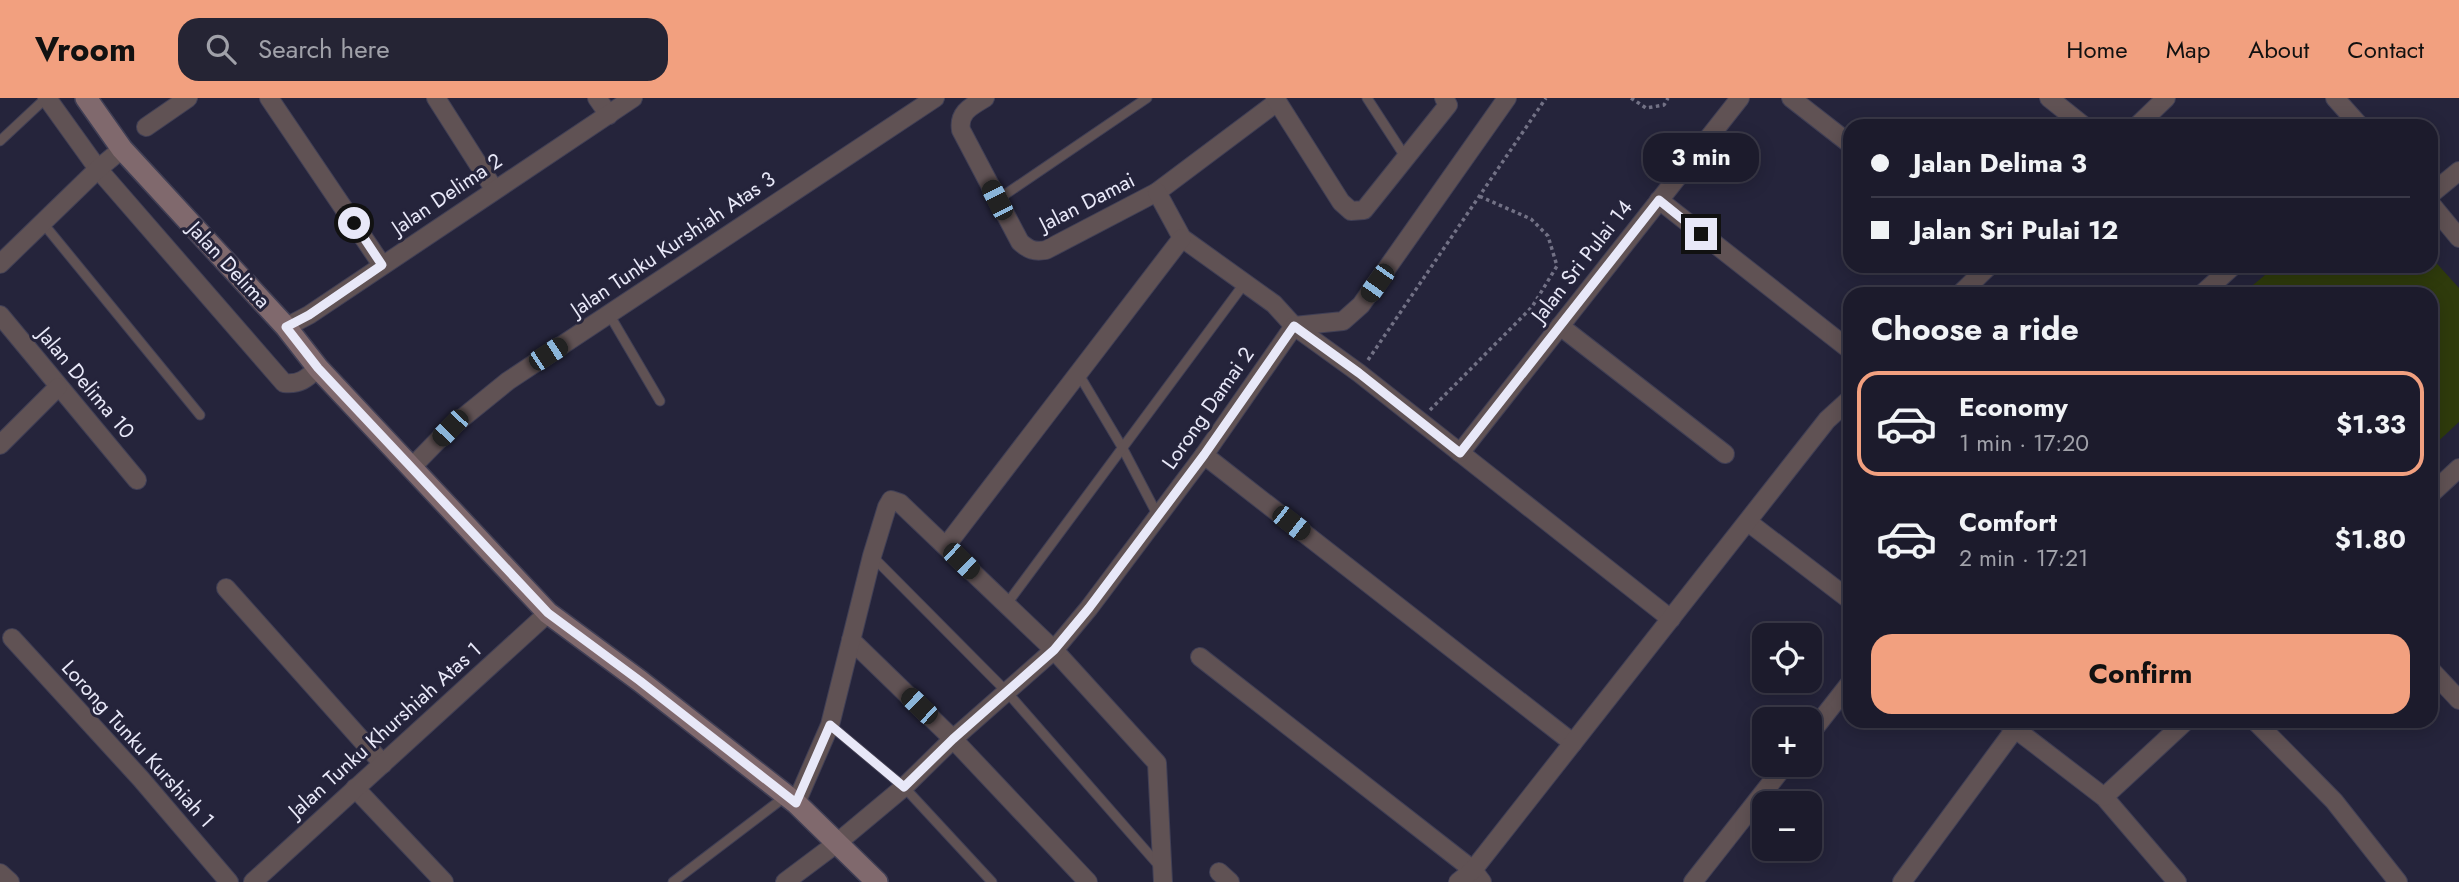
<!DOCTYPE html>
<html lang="en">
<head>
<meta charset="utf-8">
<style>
  body { margin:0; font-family:Jost,sans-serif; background:#252434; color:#f1f3f6; height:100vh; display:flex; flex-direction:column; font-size:26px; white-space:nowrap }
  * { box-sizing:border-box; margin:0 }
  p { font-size:23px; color:#a0a1a9 }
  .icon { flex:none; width:38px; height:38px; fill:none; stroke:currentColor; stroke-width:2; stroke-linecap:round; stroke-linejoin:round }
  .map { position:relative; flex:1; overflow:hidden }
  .side { position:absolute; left:1843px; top:189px; width:595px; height:441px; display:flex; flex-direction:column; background:#1c1b2c; border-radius:21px; box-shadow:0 4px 18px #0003,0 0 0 2px #3a3948 }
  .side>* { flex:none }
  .banner { position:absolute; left:1843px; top:21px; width:595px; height:154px; border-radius:21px; box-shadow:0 4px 18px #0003,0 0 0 2px #3a3948; display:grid; align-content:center; height:154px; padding:0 28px; background:#1c1b2c }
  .fabs { position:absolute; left:1752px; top:525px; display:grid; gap:14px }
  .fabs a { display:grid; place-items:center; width:70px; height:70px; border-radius:14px; background:#1c1b2c; box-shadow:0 4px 18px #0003,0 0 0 2px #3a3948; font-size:35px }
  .end { position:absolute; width:32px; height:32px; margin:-16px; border:9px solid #e8e8f8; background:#111; box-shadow:0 0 0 4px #111 }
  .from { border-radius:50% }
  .bubble { position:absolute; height:49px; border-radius:21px; background:#1c1b2c; box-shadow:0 4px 18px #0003,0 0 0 2px #3a3948; font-size:23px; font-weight:700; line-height:49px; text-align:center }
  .car { position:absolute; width:21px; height:42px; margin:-21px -10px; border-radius:9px; box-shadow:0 0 5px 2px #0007; background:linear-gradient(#222 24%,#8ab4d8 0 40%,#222 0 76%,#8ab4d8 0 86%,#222 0) }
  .banner b { display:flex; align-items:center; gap:24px; height:66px; font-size:26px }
  .banner b+b { border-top:2px solid #3a3948 }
  .banner i { width:18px; height:18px; background:#f1f3f6 }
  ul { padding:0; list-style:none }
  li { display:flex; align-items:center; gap:21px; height:105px; margin:0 14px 10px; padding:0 14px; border:4px solid transparent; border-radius:21px }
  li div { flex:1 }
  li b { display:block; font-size:26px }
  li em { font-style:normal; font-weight:700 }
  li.on { border-color:#f2a07f }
  li>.icon { width:63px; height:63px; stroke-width:1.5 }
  h2 { padding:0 28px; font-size:32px; line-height:84px }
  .cta { display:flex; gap:14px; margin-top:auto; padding:14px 28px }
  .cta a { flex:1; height:80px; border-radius:21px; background:#f2a07f; color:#111; font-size:28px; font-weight:700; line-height:80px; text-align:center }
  header { display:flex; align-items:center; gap:42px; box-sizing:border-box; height:98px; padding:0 35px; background:#f2a07f; color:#111 }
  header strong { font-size:33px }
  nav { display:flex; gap:38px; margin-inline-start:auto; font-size:24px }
  .search { width:490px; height:63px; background:#252434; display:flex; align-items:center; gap:18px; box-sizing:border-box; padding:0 24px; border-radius:21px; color:#a0a1a9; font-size:26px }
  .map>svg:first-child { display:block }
  .grass { fill:#2f3b0c }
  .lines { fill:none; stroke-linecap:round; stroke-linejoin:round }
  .service-casing { stroke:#403f55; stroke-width:11 }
  .minor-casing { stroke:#403f55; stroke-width:20 }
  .secondary-casing { stroke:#403f55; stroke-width:24 }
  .path { stroke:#727185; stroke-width:3.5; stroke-dasharray:3.5 3.5; stroke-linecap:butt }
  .service { stroke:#605254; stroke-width:9 }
  .minor { stroke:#605254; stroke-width:18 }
  .secondary { stroke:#80696d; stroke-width:21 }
  .route { stroke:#e8e8f8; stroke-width:9 }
  .labels { text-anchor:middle; stroke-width:6; stroke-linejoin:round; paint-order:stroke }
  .street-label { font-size:21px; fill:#e8e8f8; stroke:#25243b }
</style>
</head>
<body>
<header>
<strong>Vroom</strong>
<div class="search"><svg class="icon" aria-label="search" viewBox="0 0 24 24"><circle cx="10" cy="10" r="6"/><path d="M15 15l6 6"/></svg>Search here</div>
<nav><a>Home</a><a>Map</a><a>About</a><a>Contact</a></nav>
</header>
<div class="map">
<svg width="2459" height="784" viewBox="0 0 2459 784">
  <rect width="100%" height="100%" fill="#25243b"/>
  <polygon class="grass" points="2431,159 2459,190 2459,324 2431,350 2431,196 2242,196 2276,168 2431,168"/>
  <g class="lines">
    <defs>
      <g id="service">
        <polyline points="1367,0 1406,60"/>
        <polyline points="0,43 46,0"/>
        <polyline points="997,102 1147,0"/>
        <polyline points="42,124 200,317"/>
        <polyline points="609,216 660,303"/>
        <polyline points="1078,275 1122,349 1158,418"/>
        <polyline points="872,458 1006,593 1161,770"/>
        <polyline points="1006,507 1244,186"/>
        <polyline points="830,627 904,689 992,784"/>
        <polyline points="673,784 786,698"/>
      </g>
      <g id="minor">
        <path d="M 47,0 L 98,71 L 284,285 C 300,287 307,280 318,270"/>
        <polyline points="269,0 382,167"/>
        <polyline points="436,0 494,91"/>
        <polyline points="597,0 609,17"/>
        <path d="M 985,0 C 972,8 958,14 961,32 L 1020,144 C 1029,152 1034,154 1046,152 L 1157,94 L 1277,4"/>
        <polyline points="1275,0 1341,104 1351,113 1364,112 1448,7 1444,0"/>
        <polyline points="1791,0 1850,46"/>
        <polyline points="2049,0 2084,28"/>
        <polyline points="2335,0 2360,28"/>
        <polyline points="2137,28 2166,0"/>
        <polyline points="146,29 188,0"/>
        <polyline points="1157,94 1182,140 1274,206 1294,228 1359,275 1671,521"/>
        <polyline points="2431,96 2459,73"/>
        <polyline points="1659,102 1850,252"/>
        <polyline points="2431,106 2459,140"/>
        <polyline points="0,166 98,71 122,51"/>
        <polyline points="1960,196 1989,168"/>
        <polyline points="2202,196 2233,168"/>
        <polyline points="0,217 137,382"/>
        <polyline points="1560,228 1725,356"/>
        <polyline points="286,229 309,217 633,0"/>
        <polyline points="0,347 58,289"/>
        <polyline points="1460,355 1740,0"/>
        <polyline points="1204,357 1573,645"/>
        <polyline points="412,369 450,330 508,283 935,0"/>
        <polyline points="2431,396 2459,370"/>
        <polyline points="1748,424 1850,502"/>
        <polyline points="946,448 1182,140"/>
        <polyline points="226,490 383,666"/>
        <polyline points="12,540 141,681 229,784"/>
        <polyline points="851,542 953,641 1088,784"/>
        <polyline points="1200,559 1473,772 1482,784"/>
        <polyline points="2431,572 2459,602"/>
        <polyline points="2005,623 2104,699 2177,784"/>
        <polyline points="2255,623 2334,703 2398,784"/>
        <polyline points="1810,636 1850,585"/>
        <polyline points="355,690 444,784"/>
        <polyline points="2104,699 2186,623"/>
        <polyline points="796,705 830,627 872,458 887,409 891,402 900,405 1054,552 1157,665 1163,784"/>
        <polyline points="1219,774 1230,784"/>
        <polyline points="0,775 10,784"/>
        <polyline points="253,784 548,515"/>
        <polyline points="785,784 837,745 904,689 953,641 1054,552 1089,510 1204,357 1294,228 1343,223 1361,207 1507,0"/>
        <polyline points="1458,784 1473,772 1827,322 1850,301"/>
        <polyline points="1693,784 1785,667"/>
        <polyline points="1902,784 2015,631"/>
      </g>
      <polyline id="secondary" points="86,0 122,51 286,229 318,270 548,515 640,583 796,705 877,784"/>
    </defs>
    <use href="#service" class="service-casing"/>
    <use href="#minor" class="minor-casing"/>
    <use href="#secondary" class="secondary-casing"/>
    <g class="path">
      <polyline points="1631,0 1646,10 1664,7 1668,0"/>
      <polyline points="1368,262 1546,0"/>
      <polyline points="1430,312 1532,209 1557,168 1548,138 1531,121 1479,98"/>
    </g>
    <use href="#service" class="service"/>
    <use href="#minor" class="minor"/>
    <use href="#secondary" class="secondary"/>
  </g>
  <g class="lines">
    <polyline class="route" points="354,125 382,167 309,217 286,229 318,270 548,515 640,583 796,705 830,627 904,689 953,641 1054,552 1089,510 1204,357 1294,228 1359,275 1460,355 1659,102 1701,136"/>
  </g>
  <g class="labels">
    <g class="street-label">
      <text transform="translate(447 96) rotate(-34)" y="7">Jalan Delima 2</text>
      <text transform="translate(1087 104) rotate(-27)" y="7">Jalan Damai</text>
      <text transform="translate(673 146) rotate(-34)" y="7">Jalan Tunku Kurshiah Atas 3</text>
      <text transform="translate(1582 163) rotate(-52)" y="7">Jalan Sri Pulai 14</text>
      <text transform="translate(229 167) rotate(47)" y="7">Jalan Delima</text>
      <text transform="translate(86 285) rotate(50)" y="7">Jalan Delima 10</text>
      <text transform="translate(1208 310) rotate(-55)" y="7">Lorong Damai 2</text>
      <text transform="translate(385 632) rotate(-42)" y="7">Jalan Tunku Khurshiah Atas 1</text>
      <text transform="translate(138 646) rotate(48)" y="7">Lorong Tunku Kurshiah 1</text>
    </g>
  </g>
</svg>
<div class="fabs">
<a><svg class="icon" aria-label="locate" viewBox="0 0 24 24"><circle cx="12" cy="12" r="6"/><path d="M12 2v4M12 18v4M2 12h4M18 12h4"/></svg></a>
<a>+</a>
<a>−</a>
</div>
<i class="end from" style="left:354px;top:125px"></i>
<i class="end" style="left:1701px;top:136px"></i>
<div class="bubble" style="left:1643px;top:35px;width:116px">3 min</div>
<i class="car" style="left:997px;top:102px;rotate:333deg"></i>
<i class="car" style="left:1377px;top:185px;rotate:215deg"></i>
<i class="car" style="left:548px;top:256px;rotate:57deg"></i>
<i class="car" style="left:450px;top:330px;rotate:224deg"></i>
<i class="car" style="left:1291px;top:425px;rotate:128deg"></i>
<i class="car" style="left:961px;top:463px;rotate:134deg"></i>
<i class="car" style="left:919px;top:608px;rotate:314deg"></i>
<div class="banner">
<b><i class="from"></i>Jalan Delima 3</b>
<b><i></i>Jalan Sri Pulai 12</b>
</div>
<section class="side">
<h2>Choose a ride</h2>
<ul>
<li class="on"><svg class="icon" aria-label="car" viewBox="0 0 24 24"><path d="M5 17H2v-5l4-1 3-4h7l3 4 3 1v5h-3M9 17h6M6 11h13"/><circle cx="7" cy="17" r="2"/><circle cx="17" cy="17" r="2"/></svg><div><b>Economy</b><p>1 min · 17:20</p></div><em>$1.33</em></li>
<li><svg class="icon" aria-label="car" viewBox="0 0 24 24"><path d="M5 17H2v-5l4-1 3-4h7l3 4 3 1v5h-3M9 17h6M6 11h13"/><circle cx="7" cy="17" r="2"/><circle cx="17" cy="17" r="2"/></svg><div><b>Comfort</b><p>2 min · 17:21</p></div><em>$1.80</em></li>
</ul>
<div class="cta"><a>Confirm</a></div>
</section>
</div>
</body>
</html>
